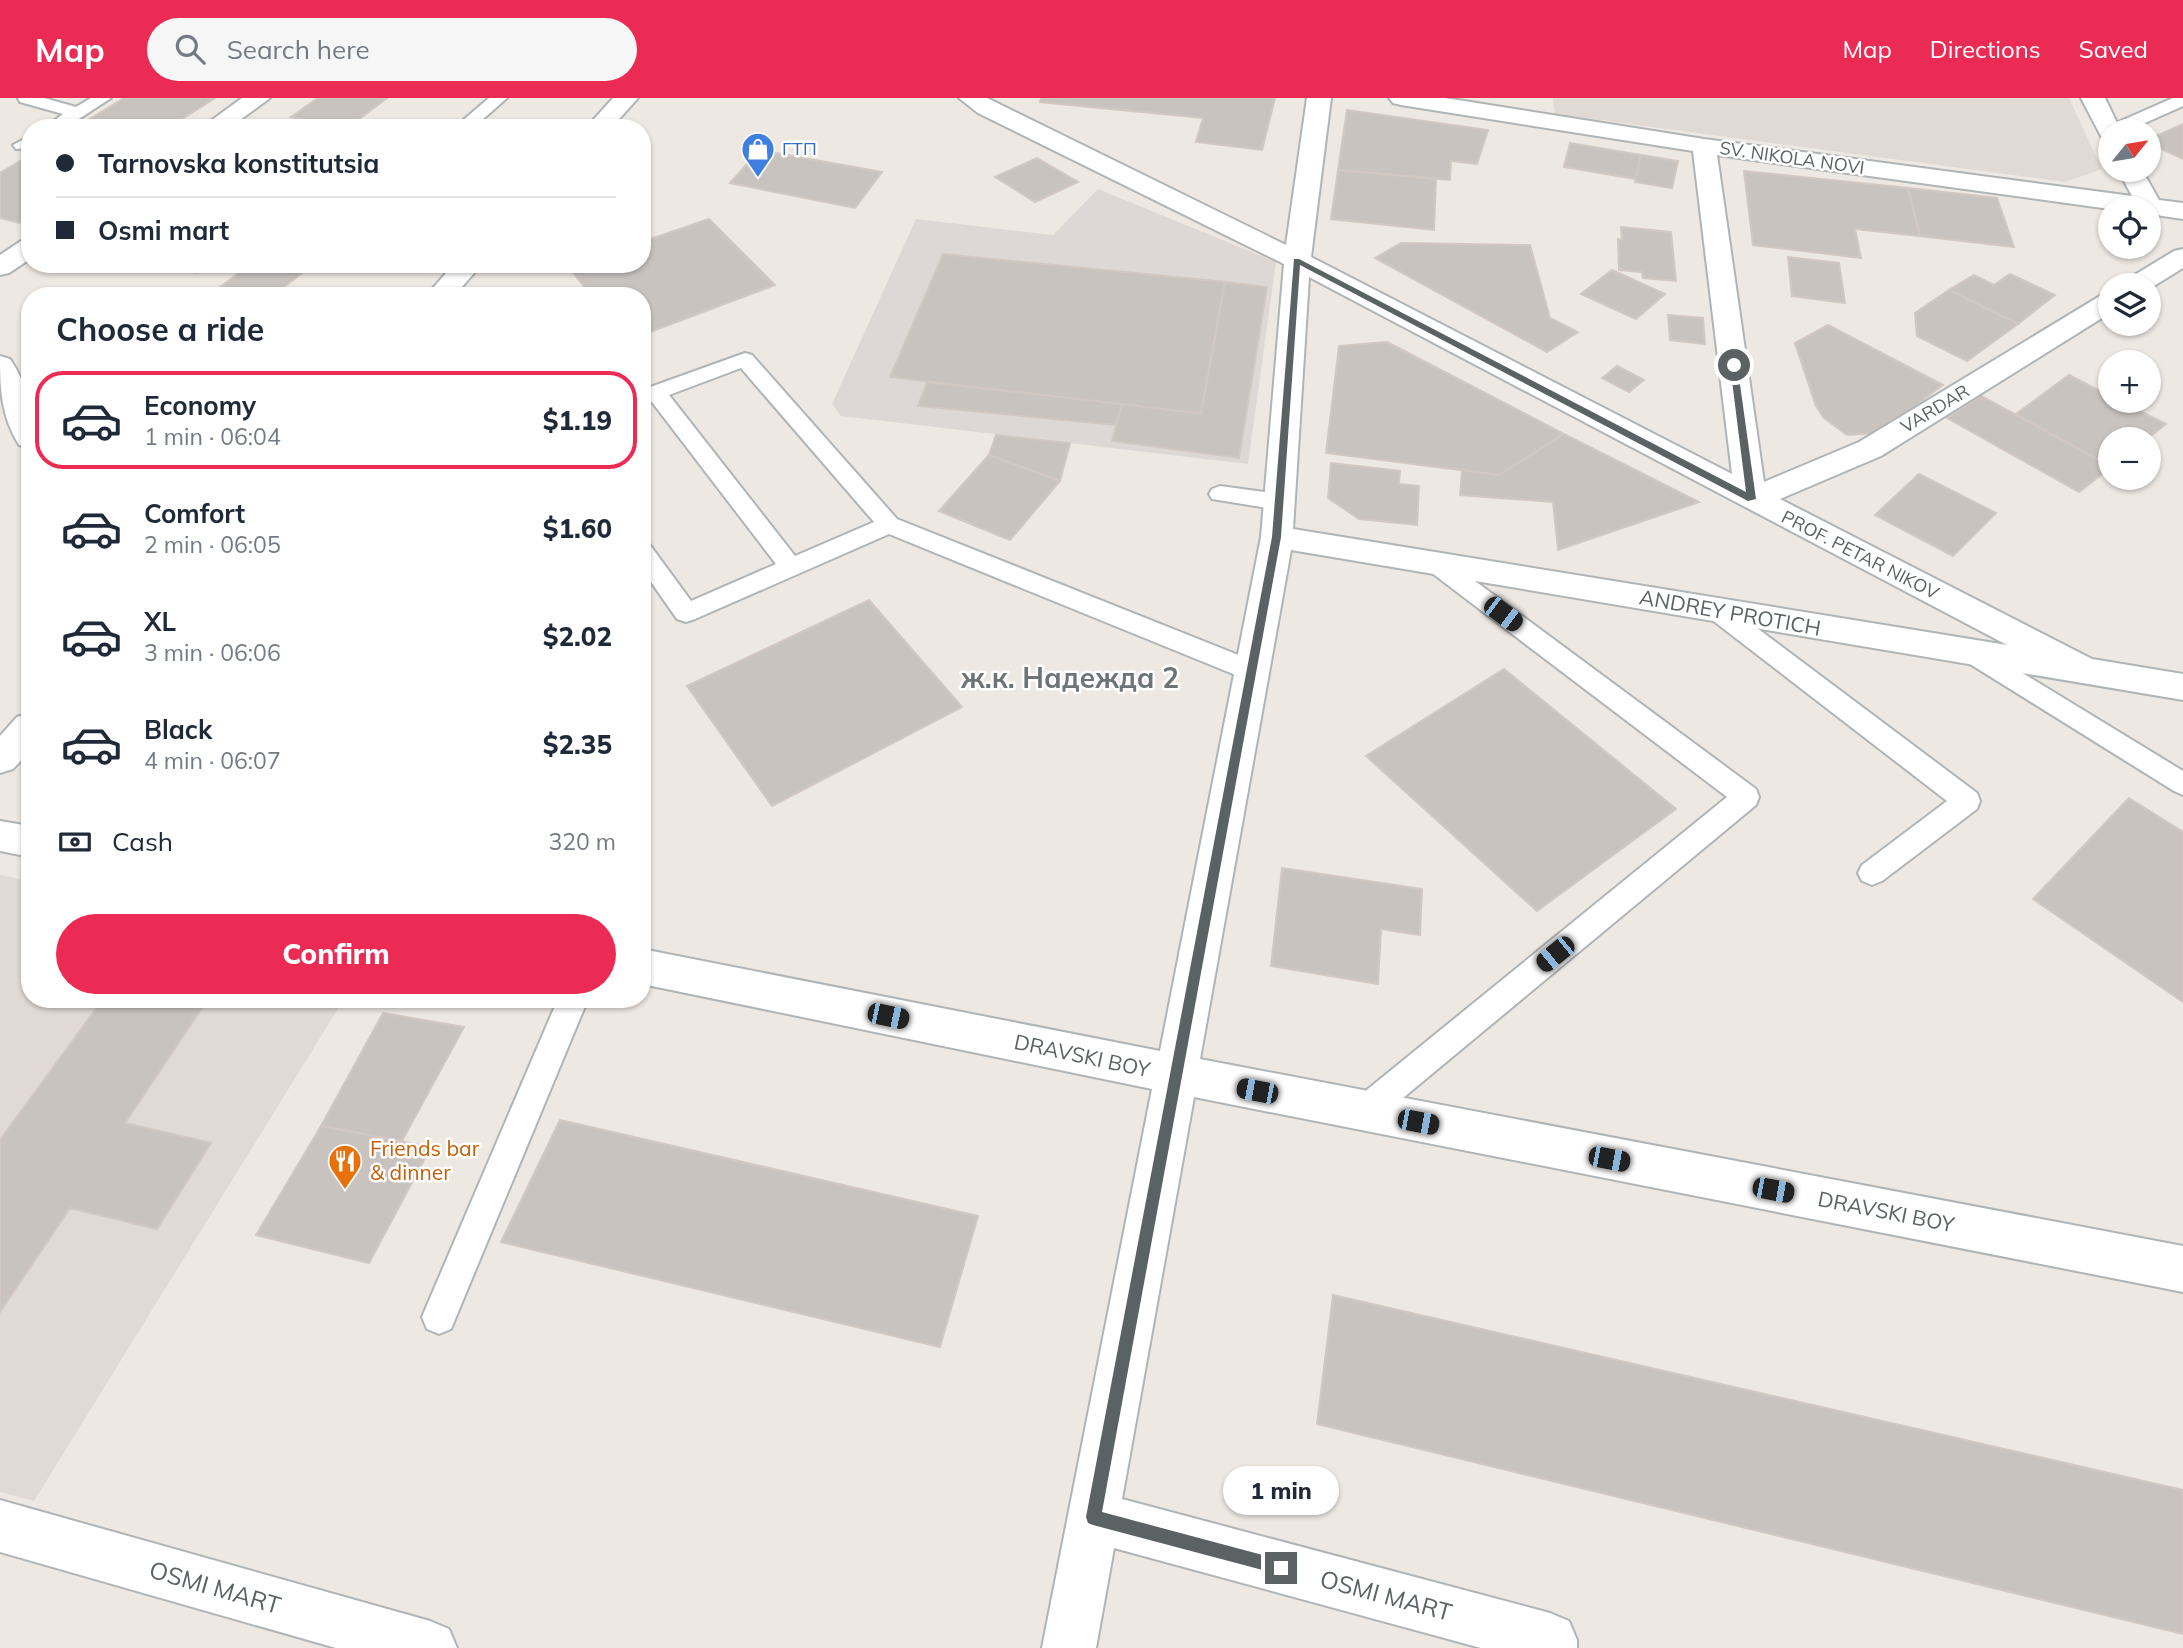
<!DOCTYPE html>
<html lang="en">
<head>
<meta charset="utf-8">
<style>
  body { margin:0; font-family:Mulish,sans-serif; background:#f6f6f7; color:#1f2937; height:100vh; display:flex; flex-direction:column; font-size:26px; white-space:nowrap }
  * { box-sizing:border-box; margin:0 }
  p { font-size:23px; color:#747a83 }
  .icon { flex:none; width:38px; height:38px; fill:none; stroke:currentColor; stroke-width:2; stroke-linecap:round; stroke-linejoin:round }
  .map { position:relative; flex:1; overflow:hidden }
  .sheet { position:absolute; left:21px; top:189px; width:630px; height:721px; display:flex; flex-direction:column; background:#fff; border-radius:28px; box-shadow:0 2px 5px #0004 }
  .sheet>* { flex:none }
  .guide { position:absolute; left:21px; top:21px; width:630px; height:154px; border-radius:28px; box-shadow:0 2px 5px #0004; display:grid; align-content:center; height:154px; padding:0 35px; background:#fff }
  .needle { width:46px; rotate:60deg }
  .controls { position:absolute; left:2098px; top:21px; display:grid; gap:14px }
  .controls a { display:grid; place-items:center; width:63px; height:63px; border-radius:50%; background:#fff; box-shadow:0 2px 5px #0004; font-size:35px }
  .end { position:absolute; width:32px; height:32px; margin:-16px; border:9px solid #5b6264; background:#fff; box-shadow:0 0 0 4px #fff }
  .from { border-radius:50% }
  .bubble { position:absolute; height:49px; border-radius:24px; background:#fff; box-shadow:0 2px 5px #0004; font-size:23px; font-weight:800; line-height:49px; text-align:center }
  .car { position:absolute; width:21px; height:42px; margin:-21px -10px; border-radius:9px; box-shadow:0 0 5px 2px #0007; background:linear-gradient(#222 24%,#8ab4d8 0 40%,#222 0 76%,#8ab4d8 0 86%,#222 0) }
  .guide b { display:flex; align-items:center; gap:24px; height:66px; font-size:26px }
  .guide b+b { border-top:2px solid #e0e1e3 }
  .guide i { width:18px; height:18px; background:#1f2937 }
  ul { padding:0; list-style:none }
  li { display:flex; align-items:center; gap:21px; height:98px; margin:0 14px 10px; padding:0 21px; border:4px solid transparent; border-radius:28px }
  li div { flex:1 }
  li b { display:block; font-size:26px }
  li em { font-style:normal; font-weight:800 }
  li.current { border-color:#ec2b55 }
  li>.icon { width:63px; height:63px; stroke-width:1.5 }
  h2 { padding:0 35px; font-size:32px; line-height:84px }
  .pay { display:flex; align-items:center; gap:18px; height:77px; padding:0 35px; font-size:26px }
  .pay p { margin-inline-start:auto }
  .action { display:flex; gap:14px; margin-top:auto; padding:14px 35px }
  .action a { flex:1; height:80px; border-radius:42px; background:#ec2b55; color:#fff; font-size:28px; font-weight:800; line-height:80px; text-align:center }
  header { display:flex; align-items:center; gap:42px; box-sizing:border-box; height:98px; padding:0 35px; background:#ec2b55; color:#fff }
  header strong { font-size:33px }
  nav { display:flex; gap:38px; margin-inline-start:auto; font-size:24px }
  .search { width:490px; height:63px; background:#f6f6f7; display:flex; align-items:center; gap:18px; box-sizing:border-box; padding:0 24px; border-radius:38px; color:#747a83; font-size:26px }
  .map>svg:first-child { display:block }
  .industrial { fill:#ddd8d5 }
  .education { fill:#e0d9d4 }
  .building { fill:#c9c3c0; stroke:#d3c8c1; stroke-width:2 }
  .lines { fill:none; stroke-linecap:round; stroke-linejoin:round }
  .service-casing { stroke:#afb4b6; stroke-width:4 }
  .minor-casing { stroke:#afb4b6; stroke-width:4 }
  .service { fill:#fff; fill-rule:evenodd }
  .minor { fill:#fff; fill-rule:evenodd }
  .route { fill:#5b6264 }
  .labels { text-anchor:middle; stroke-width:5; stroke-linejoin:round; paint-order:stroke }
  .far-shop-label { font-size:18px; fill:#366cbe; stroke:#fff; text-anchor:start }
  .far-street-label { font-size:18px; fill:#5b6264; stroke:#fff }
  .street-label { font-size:21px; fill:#5b6264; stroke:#fff }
  .food-label { font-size:21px; fill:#c56008; stroke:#fff; text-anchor:start }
  .near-street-label { font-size:24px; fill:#5b6264; stroke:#fff }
  .district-label { font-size:28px; font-weight:bold; fill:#6c7476; stroke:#fff }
</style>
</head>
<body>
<header>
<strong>Map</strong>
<div class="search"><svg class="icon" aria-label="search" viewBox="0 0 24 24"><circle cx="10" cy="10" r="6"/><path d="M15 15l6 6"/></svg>Search here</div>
<nav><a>Map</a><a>Directions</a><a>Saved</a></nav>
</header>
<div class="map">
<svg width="2183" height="1550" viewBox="0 0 2183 1550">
  <rect width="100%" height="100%" fill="#eee8e3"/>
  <polygon class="industrial" points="1098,91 1276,164 1248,366 841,318 832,306 916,121 1053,137"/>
  <g class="education">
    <polygon points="1553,0 2069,0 2102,71 2065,84 1555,16"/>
    <polygon points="0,777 30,783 30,901 344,901 34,1403 0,1394"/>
  </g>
  <g class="building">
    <polygon points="124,0 215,0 168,30 75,30"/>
    <polygon points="318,0 387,0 347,30 307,30 314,24 291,19"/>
    <polygon points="1041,0 1275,0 1262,52 1196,44 1203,20 1040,4"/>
    <polygon points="1347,12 1488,32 1477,66 1451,63 1450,82 1338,72"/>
    <polygon points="2183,26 2183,61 2149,45 2149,41"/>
    <polygon points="1570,45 1641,57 1636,81 1564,69"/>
    <polygon points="759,52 882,74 855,110 730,85"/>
    <polygon points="30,57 30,118 19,125 0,120 0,75"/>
    <polygon points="1641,57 1678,63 1672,90 1635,84"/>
    <polygon points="1037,60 1078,84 1035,104 995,79"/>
    <polygon points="1338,72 1436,81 1434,132 1331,121"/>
    <polygon points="1744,73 1908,90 1920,138 1855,131 1861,160 1753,147"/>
    <polygon points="1908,90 1997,100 2014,149 1920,138"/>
    <polygon points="709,121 775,187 642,237 642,198 592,198 569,170 580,166 642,166 642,144"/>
    <polygon points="1621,129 1671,134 1676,183 1643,180 1642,174 1619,172 1618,141 1622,142"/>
    <polygon points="1401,145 1530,147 1550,220 1578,234 1547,254 1375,160"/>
    <polygon points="943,156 1225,184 1201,316 890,279"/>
    <polygon points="1788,159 1839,165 1845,205 1792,198"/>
    <polygon points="163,166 208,166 197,175"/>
    <polygon points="251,166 266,166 301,176 272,198 250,198 220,189"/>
    <polygon points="1612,172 1665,196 1636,221 1581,196"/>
    <polygon points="2010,176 2055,197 2018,226 1949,192 1974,177 1994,187"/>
    <polygon points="1225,184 1267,189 1239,360 1112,343 1122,306 1201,316"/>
    <polygon points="1949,192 2018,226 1967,263 1917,238 1915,215"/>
    <polygon points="1668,217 1703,220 1705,246 1670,242"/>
    <polygon points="1828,227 1943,287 1878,335 1847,337 1824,320 1816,308 1795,245"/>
    <polygon points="1387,244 1564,336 1499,377 1326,355 1339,248"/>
    <polygon points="1617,268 1644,282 1629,294 1602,280"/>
    <polygon points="2069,277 2110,298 2110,303 2120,303 2166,326 2147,341 2110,341 2110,368 2016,316"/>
    <polygon points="927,284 1122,306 1116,327 918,308"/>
    <polygon points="1981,298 2110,368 2110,370 2079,394 1947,320"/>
    <polygon points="1564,336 1699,404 1558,452 1553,404 1460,397 1462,372 1499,377"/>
    <polygon points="996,337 1070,345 1060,383 989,357"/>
    <polygon points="989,357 1060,383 1010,442 939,413"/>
    <polygon points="1331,365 1400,373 1399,386 1419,388 1417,427 1359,421 1328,400"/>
    <polygon points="1919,376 1996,415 1953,458 1875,417"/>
    <polygon points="869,502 962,609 772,708 687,588"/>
    <polygon points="1504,571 1676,711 1537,813 1366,658"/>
    <polygon points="2129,700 2183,734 2183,904 2033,801"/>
    <polygon points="1282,770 1422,791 1420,837 1381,831 1378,886 1271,868"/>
    <polygon points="103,901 208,901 125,1025 211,1045 157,1131 70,1110 0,1214 0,1042"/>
    <polygon points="383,915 464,929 402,1043 321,1028"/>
    <polygon points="560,1022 978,1118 940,1249 501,1144"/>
    <polygon points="321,1028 431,1049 369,1165 256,1137"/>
    <polygon points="1333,1197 2183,1392 2183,1536 1317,1326"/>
  </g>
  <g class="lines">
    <defs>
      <g id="service">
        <polygon points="18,0 44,0 76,9 91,0 111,0 65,30 44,30 63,16 20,4"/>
        <polygon points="489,0 507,0 473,30 454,30"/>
        <polygon points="2173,0 2183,0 2183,8 2127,33 2110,33 2110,38 2104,33 2107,29"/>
        <polygon points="30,38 30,50 16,51 13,47"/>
        <polygon points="436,166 472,166 475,170 465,176 438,170"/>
        <path d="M 745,255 L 752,257 L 897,421 L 1261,566 L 1265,573 L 1261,580 L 1252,582 L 1243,580 L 889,436 L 695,521 L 686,524 L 677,521 L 642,471 L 642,445 L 650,447 L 691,503 L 776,466 L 652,304 L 642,307 L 642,292 ZM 741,270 L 874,424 L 795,458 L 669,297 Z"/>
        <polygon points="1220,388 1280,396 1288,399 1291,404 1288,409 1280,412 1212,401 1209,396 1212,391"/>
        <polygon points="1436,458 1444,460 1756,691 1759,699 1756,707 1374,1024 1363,1029 1352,1024 1347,1014 1352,1004 1727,699 1428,472 1424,466 1428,460"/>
        <polygon points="1716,503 1725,506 1977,695 1980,703 1977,711 1882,783 1872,787 1862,783 1858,775 1862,767 1947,703 1707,518 1704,512 1707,506"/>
        <polygon points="1971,546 1980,549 2183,673 2183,697 2174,693 1962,561 1959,555 1962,549"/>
        <polygon points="558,901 588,901 451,1231 439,1236 427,1231 422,1219"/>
      </g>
      <g id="minor">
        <polygon points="242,0 270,0 229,30 201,30"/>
        <polygon points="613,0 638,0 611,30 586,30"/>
        <path d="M 959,0 L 987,0 L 1286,147 L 1307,0 L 1331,0 L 1311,159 L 1732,376 L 1693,53 L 1401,7 L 1393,5 L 1389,0 L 1445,0 L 1704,41 L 2132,98 L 2118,72 L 2142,72 L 2159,102 L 2183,105 L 2183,121 L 2149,116 L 2149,110 L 2110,111 L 1717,57 L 1764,384 L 1859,344 L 2100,198 L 2110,196 L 2110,215 L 1881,358 L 1780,401 L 2092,561 L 2183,576 L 2183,602 L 1291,452 L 1200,961 L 2183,1148 L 2183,1194 L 1194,999 L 1122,1401 L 1550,1515 L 1569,1523 L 1577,1542 L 1577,1550 L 1481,1550 L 1114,1450 L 1096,1550 L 1042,1550 L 1152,991 L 642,886 L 642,851 L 1160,953 L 1261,439 L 1284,166 L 978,15 ZM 1309,179 L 2007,547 L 1293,431 Z"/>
        <polygon points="2081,0 2105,0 2121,33 2110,33 2110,42 2102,40"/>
        <polygon points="30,141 30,161 9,175 0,177 0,157 21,143"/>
        <polygon points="2183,151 2183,170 2149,191 2149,187 2124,187 2128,181 2174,153"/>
        <polygon points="454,166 482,166 454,198 426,198"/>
        <path d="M 0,258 L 10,261 C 30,290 30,316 30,350 L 19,347 C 1,318 0,291 0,258 Z"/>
        <polygon points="30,615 30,653 13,671 0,675 0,638 17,619"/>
        <polygon points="0,723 30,728 30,759 0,753"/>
        <polygon points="0,1402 430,1523 449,1531 457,1550 336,1550 0,1454"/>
      </g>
    </defs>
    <use href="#service" class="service-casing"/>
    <use href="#minor" class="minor-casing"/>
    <use href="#service" class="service"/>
    <use href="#minor" class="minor"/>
  </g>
  <polygon class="route" points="1294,161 1299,161 1746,394 1730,267 1737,265 1756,401 1748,403 1300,167 1281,439 1102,1414 1281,1462 1287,1464 1289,1470 1287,1475 1281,1477 1093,1427 1088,1425 1086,1419 1272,439"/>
  <defs>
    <symbol id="shop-pin" viewBox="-11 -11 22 30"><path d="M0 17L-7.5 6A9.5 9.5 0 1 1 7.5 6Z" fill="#3f7fe0" stroke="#fff"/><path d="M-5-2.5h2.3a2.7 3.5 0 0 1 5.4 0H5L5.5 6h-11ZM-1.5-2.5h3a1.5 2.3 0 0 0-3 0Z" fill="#fff"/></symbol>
    <symbol id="restaurant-pin" viewBox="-11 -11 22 30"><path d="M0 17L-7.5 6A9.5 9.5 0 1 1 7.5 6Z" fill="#e8710a" stroke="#fff"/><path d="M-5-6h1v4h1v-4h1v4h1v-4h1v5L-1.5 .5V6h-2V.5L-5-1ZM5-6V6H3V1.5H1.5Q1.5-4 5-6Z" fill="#fff"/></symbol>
  </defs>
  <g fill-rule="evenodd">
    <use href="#shop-pin" x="739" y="32" width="38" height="52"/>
    <use href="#restaurant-pin" x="326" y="1044" width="38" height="52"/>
  </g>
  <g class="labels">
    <g class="far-shop-label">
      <text x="782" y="57">ГТП</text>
    </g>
    <g class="far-street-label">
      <text transform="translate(1792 60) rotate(8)" y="6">SV. NIKOLA NOVI</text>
      <text transform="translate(1935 311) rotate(-31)" y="6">VARDAR</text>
      <text transform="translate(1860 457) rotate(27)" y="6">PROF. PETAR NIKOV</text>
    </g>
    <g class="street-label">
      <text transform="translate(1730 515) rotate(10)" y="7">ANDREY PROTICH</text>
      <text transform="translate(1082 958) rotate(12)" y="7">DRAVSKI BOY</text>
      <text transform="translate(1886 1114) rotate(11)" y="7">DRAVSKI BOY</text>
    </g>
    <g class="food-label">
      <text x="370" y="1058">Friends bar<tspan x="370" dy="24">&amp; dinner</tspan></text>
    </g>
    <g class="near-street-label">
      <text transform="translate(215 1490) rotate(16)" y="8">OSMI MART</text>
      <text transform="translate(1386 1498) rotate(15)" y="8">OSMI MART</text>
    </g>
    <g class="district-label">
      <text x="1070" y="590">ж.к. Надежда 2</text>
    </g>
  </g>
</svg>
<div class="controls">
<a><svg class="needle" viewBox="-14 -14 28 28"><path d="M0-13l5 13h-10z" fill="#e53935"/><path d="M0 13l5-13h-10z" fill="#747a83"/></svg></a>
<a><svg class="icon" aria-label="locate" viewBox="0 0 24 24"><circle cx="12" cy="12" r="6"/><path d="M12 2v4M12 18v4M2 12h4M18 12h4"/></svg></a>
<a><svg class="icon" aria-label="layers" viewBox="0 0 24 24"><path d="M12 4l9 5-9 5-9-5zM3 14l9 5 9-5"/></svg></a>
<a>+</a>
<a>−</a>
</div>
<i class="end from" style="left:1734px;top:267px"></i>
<i class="end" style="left:1281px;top:1470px"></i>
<div class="bubble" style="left:1223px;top:1368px;width:116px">1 min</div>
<i class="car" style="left:1503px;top:516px;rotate:127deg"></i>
<i class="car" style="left:1555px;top:856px;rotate:231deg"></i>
<i class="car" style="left:888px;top:918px;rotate:102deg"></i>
<i class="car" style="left:1257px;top:993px;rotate:281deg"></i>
<i class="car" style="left:1418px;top:1024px;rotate:101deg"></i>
<i class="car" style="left:1609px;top:1061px;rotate:101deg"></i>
<i class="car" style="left:1773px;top:1092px;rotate:101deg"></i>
<div class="guide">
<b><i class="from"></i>Tarnovska konstitutsia</b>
<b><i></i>Osmi mart</b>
</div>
<section class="sheet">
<h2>Choose a ride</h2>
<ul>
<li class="current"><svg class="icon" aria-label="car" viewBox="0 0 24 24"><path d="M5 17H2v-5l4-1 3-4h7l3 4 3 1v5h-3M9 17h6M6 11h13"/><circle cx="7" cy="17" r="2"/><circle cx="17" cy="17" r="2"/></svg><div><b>Economy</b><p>1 min · 06:04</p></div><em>$1.19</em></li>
<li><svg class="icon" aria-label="car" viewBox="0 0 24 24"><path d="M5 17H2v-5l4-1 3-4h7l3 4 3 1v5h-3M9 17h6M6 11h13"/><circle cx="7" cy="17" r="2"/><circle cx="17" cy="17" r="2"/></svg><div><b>Comfort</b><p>2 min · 06:05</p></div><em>$1.60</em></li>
<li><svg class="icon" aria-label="car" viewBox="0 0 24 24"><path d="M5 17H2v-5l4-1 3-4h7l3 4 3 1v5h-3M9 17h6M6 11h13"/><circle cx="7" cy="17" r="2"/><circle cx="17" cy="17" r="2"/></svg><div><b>XL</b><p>3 min · 06:06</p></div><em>$2.02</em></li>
<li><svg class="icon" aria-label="car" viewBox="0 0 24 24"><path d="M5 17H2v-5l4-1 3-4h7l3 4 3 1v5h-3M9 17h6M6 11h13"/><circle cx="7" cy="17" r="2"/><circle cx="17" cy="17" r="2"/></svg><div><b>Black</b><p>4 min · 06:07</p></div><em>$2.35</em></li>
</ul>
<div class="pay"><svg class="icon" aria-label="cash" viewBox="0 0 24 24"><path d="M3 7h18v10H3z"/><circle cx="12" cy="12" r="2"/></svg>Cash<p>320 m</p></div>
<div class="action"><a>Confirm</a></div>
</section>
</div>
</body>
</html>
